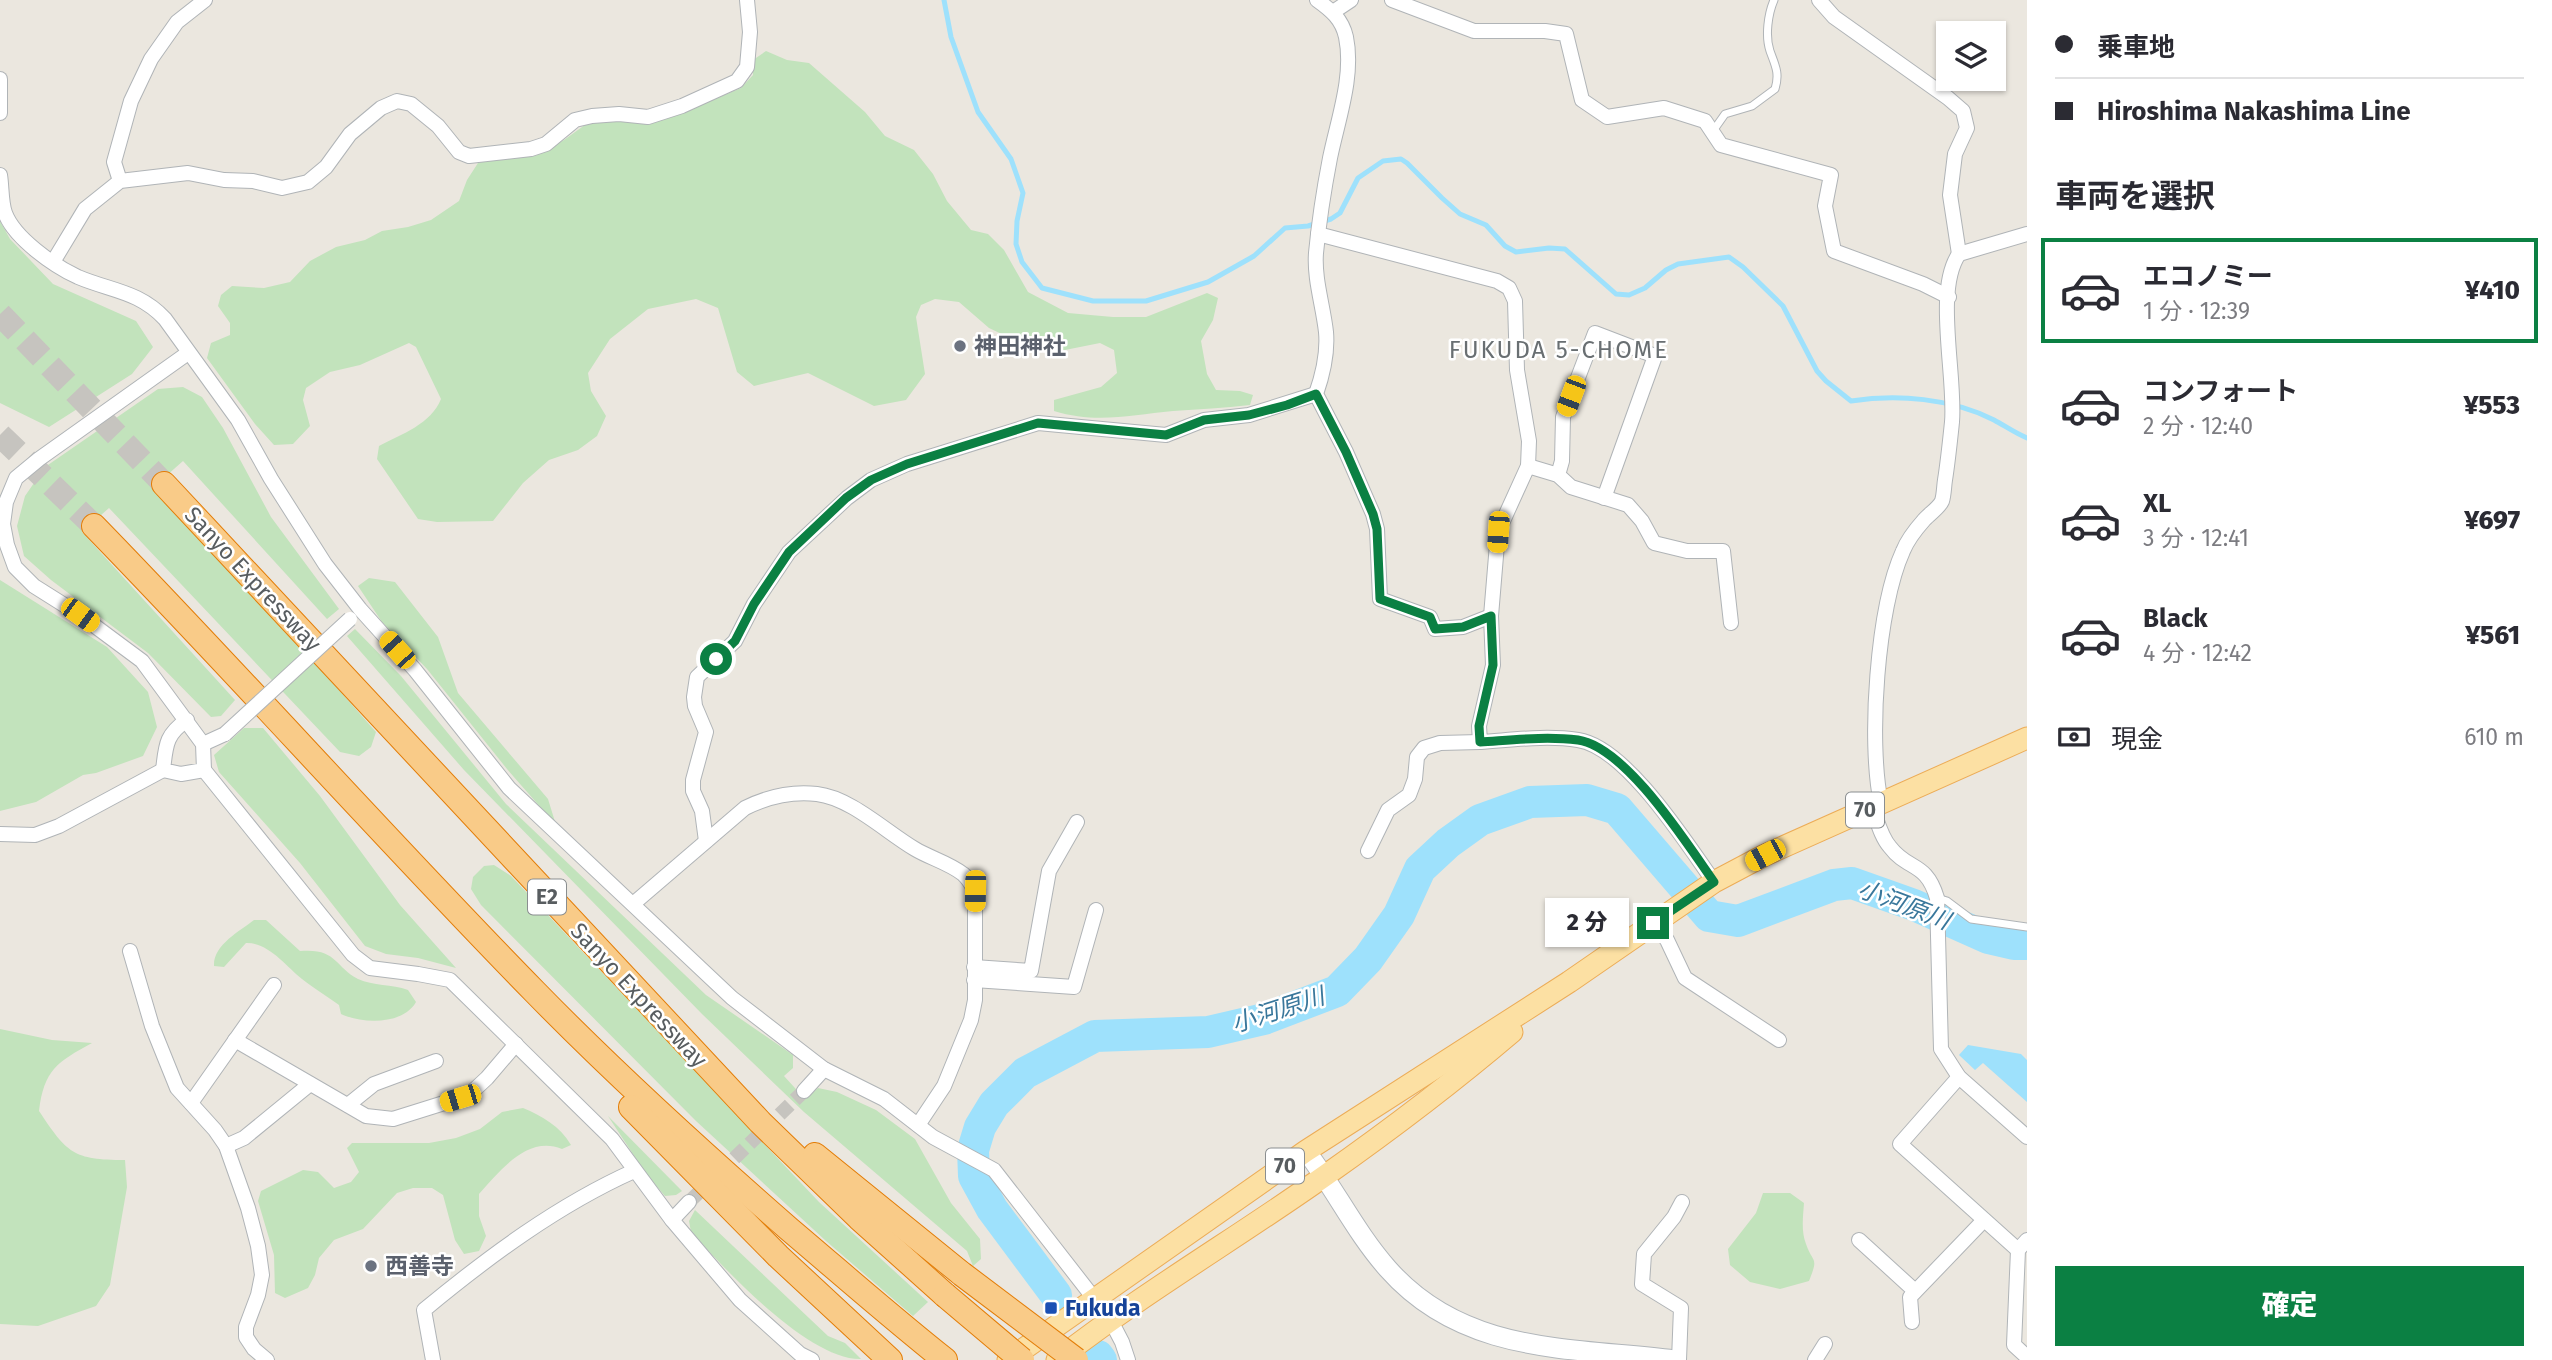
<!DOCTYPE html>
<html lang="ja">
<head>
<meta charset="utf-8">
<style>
  body { margin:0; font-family:"Fira Sans","Noto Sans JP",sans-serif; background:#f7f7f7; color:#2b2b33; height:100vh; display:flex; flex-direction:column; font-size:26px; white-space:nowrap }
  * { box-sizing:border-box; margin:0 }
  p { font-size:23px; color:#7c7c81 }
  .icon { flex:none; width:38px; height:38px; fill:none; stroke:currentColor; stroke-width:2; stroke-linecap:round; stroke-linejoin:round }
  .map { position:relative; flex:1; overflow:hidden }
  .details { display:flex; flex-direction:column; background:#fff; width:525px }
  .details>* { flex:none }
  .top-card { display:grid; align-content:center; height:154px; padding:0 28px; background:#fff }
  .buttons { position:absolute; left:1936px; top:21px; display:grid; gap:14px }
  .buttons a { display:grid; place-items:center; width:70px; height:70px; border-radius:0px; background:#fff; box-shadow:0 2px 5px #0004; font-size:35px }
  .end { position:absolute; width:32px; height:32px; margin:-16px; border:9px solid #0b8043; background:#fff; box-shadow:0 0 0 4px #fff }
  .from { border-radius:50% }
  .bubble { position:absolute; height:49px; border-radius:0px; background:#fff; box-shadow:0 2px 5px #0004; font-size:23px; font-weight:800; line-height:49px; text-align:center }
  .car { position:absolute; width:21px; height:42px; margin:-21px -10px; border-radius:9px; box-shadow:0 0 5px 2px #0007; background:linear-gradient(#f5c518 24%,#345 0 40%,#f5c518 0 76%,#345 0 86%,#f5c518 0) }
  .top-card b { display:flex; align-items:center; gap:24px; height:66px; font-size:26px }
  .top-card b+b { border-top:2px solid #e1e1e2 }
  .top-card i { width:18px; height:18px; background:#2b2b33 }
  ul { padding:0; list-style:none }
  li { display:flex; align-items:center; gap:21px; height:105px; margin:0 14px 10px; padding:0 14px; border:4px solid transparent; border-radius:0px }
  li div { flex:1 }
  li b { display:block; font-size:26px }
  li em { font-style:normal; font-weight:800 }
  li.active { border-color:#0b8043 }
  li>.icon { width:63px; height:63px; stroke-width:1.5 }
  h2 { padding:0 28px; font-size:32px; line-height:84px }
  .pay { display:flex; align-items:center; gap:18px; height:77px; padding:0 28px; font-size:26px }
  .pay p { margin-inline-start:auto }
  .primary-button { display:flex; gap:14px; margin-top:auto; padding:14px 28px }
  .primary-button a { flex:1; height:80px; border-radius:0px; background:#0b8043; color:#fff; font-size:28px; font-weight:800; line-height:80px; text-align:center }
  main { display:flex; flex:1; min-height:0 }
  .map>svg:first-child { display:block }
  .green { fill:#c2e3bc }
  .water { fill:#9ee1fc }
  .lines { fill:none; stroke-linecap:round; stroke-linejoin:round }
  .stream { stroke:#9ee1fc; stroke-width:5 }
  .river { stroke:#9ee1fc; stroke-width:32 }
  .street-tunnel { stroke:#c6c4bf; stroke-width:14; stroke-dasharray:14 7; stroke-linecap:butt }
  .highway-tunnel { stroke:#c6c4bf; stroke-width:24; stroke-dasharray:24 12; stroke-linecap:butt }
  .lane-casing { stroke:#b0b4b7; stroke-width:9 }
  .street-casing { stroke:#b0b4b7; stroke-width:16 }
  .secondary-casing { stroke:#b1b6ba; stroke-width:21 }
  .primary-casing { stroke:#ecac57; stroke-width:23 }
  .highway-casing { stroke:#e37d07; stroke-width:26 }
  .lane { stroke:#fff; stroke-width:7 }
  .street { stroke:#fff; stroke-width:14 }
  .secondary { stroke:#fff; stroke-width:19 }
  .primary { stroke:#fce0a3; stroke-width:21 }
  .highway { stroke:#f9cb88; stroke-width:24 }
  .street-bridge-casing { stroke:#b0b4b7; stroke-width:16; stroke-linecap:butt }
  .highway-bridge-casing { stroke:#e37d07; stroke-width:26; stroke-linecap:butt }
  .street-bridge { stroke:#fff; stroke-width:14 }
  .highway-bridge { stroke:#f9cb88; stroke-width:24 }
  .route { stroke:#0b8043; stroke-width:9 }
  .worship-dot { fill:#6b7280; stroke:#fff; stroke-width:2.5 }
  .transit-dot { fill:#1a4fb4; stroke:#fff; stroke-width:2.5 }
  .labels { text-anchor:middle; stroke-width:5; stroke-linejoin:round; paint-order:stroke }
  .shield { fill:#fff; stroke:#8a8e90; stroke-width:2 }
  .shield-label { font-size:21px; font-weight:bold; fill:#585d60 }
  .worship-label { font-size:23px; font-weight:bold; fill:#5b616d; stroke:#fff; text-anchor:start }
  .street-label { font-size:23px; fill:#585d60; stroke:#fff }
  .transit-label { font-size:23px; font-weight:bold; fill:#164399; stroke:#fff; text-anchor:start }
  .neighbourhood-label { font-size:24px; letter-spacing:2px; fill:#696f72; stroke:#fff }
  .water-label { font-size:24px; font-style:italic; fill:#39779b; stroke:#fff }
</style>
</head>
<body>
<main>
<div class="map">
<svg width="2027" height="1360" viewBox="0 0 2027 1360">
  <rect width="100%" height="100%" fill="#ebe7df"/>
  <g class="green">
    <path d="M 766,51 L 787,60 L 809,63 L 865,112 L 885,136 L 914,150 L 933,174 L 947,201 L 971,230 L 988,234 L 1004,250 L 1028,292 L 1068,313 L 1113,317 L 1146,317 L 1207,293 L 1218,298 L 1213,320 L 1201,341 L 1207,374 L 1216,390 L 1240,391 L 1253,395 L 1250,405 C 1224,408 1199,409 1173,411 C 1131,415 1096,424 1054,411 L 1054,400 L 1101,387 L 1117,373 L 1114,350 L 1100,343 L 1060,351 L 1029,347 L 989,328 L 959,302 L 935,299 L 921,305 L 916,317 L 925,374 L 906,400 L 874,406 L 808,373 L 754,386 L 737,372 L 718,308 L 696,299 L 648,309 L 610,339 L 588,373 L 591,391 L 606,416 L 597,436 L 578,450 L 549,460 L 523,483 L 493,521 L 437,522 L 418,519 L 377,459 L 379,446 C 402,434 431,424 441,399 L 416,347 L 409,343 L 360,365 L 330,372 L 306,388 L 303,400 L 310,426 L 293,444 L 274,445 L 255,424 L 207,358 L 211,343 L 230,335 L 230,323 L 218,306 L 221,295 L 232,286 L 264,288 L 290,282 L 310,261 L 336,247 L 365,240 L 382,231 L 408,227 L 431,220 L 459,201 L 467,180 L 478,163 L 506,155 L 535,156 L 564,140 L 589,122 L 684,112 L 741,88 L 753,75 L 753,60 Z"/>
    <polygon points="0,221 10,239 53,284 136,321 153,347 132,374 49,427 0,403"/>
    <polygon points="183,387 202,397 223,428 271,517 339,609 327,619 183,461 157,484 376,732 371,747 359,756 340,752 109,508 82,532 235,700 221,716 211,717 148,653 51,580 24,556 17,526 25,496 45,467 158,389"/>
    <polygon points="369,578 395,582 438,637 458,693 548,799 556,825 507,769 427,669 382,622 358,586"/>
    <polygon points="0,580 107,647 148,692 157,727 143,756 96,773 83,775 36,802 0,811"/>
    <polygon points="355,629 401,676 506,804 706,995 793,1055 793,1068 784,1076 805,1099 818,1088 837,1092 876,1110 915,1139 951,1203 980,1239 981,1259 973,1266 967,1251 804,1112 702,1014 464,770 347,636"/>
    <polygon points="244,728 263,728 320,796 400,905 456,968 418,958 386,954 365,946 300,863 219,772 214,755"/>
    <polygon points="494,865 511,876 819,1202 928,1302 913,1316 826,1241 696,1121 481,905 471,889 473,877 484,866"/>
    <path d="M 254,920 L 266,920 L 300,951 C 337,948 334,966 358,979 C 373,986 392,984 408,990 L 416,1002 C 403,1025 363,1024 341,1014 L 339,1005 C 327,996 313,988 302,979 C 286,966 268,942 246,943 L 224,967 L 214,966 C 213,945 240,931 254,920 Z"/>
    <path d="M 0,1029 L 52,1040 L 92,1043 C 57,1062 44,1070 39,1111 C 67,1153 73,1160 125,1160 L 127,1187 L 110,1285 L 96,1306 L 38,1326 L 0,1324 Z"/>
    <path d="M 523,1108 C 542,1116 560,1126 571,1145 L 562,1149 C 527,1135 500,1171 479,1194 L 479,1216 L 486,1236 L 479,1251 L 464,1254 L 455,1240 L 443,1195 L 432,1188 L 413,1188 L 397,1193 L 363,1229 L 334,1240 L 319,1258 L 315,1275 L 308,1288 L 285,1298 L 275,1293 L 274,1255 L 258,1201 L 261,1191 L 303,1170 L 318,1172 L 334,1188 L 351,1182 L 359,1172 L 347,1148 L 352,1143 L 429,1143 L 456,1138 L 480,1129 L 502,1112 Z"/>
    <polygon points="608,1116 682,1191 676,1195 665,1196 646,1174"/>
    <path d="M 1763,1193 L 1790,1193 L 1804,1203 C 1803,1217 1801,1231 1806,1244 C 1813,1264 1819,1256 1809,1281 L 1780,1289 L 1750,1282 L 1730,1265 L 1728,1249 L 1756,1213 Z"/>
    <path d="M 695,1210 L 828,1336 L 845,1343 L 861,1359 C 808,1360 724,1268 691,1232 L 689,1221 Z"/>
  </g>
  <polygon class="water" points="1968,1045 2021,1054 2027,1060 2027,1102 1983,1063 1975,1070 1959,1055"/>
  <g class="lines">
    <path class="stream" d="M 944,0 L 951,37 L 978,112 L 1011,159 L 1023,193 L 1017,221 L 1016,244 L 1022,262 L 1042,288 L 1093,301 L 1146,301 L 1208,282 L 1254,256 L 1285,228 L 1308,226 L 1331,219 L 1340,213 L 1358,178 L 1383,161 L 1401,159 L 1407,163 L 1442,198 L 1460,214 L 1486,225 L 1505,246 L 1516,252 L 1549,248 L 1565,249 L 1616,294 L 1629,295 L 1645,288 L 1666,270 L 1678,264 L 1729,257 L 1743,267 L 1783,306 L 1817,371 L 1826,381 L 1851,401 C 1897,394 1951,398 1994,420 C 2005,426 2015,433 2027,438"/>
    <g class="river">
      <polyline points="1056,1295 992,1209 974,1176 973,1150 980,1127 994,1104 1025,1073 1095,1036 1208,1032 1264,1019 1337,991 1368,959 1399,915 1420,869 1448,843 1480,820 1530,802 1587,800 1617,809 1709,916 1738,921 1834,885 1852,883 1914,905 1988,938 2014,944 2027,944"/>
      <polyline points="1098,1356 1101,1360"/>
    </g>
    <polyline class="street-tunnel" points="689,1202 804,1091"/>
    <g class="highway-tunnel">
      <polyline points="0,314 164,484"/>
      <polyline points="0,435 94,526"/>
    </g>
    <defs>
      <g id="lane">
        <path d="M 1713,131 L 1725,114 L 1752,106 L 1775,89 C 1780,73 1775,65 1770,51 C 1765,36 1768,14 1774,0"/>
        <polyline points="1937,898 1947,901 1971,919 2027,927"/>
      </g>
      <g id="street">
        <path d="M 1317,0 C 1331,10 1342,19 1346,37 C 1354,76 1338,119 1330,158 C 1324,189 1319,221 1316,253 C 1314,279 1323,305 1326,332 C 1328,354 1323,374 1316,394 L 1346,452 L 1373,514 L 1377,529 L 1380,599 L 1430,617 L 1435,629 L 1463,627 L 1491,616"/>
        <polyline points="1392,0 1474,31 1545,31 1566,34 1582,100 1607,117 1664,108 1705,121 1721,145 1831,175 1825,206 1834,251 1923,284 1949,297"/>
        <polyline points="1819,0 1834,17 1948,98 1963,111 1967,128 1955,154 1950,195 1959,254"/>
        <polyline points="1333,12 1351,0"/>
        <polyline points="0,79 0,113"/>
        <path d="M 0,175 C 2,187 1,202 5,213 C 14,238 54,266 78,277 C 111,291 139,291 165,319 L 238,420 L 271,479 L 325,564 L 360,609 L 415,670 L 509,788 L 732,998 L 824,1069 L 884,1099 L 933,1137 L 994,1170 L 1110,1319 L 1122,1342 L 1128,1360"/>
        <polyline points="120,181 114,162 131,101 151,59 177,22 205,0"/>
        <path d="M 1318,234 L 1497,281 L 1509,288 L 1515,301 L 1517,370 L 1529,441 L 1528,466 L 1498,532 L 1491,616 L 1493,665 L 1479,726 L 1480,742 C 1512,740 1546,735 1578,740 C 1626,747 1687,844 1714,882"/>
        <polyline points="53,262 85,209 120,181 188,173 224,180 253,181 282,188 308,182 326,167 350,134 381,108 397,101 411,104 438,126 459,152 469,156 531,149 546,144 575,120 592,116 619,114 648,117 682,106 737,81 747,67 750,32 747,0"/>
        <polyline points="1528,466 1558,475 1571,487 1628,505 1642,521 1654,543 1687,551 1723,551 1731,623"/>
        <polyline points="1558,475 1562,461 1563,417 1595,333 1655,356 1604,498"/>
        <path d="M 187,720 C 165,735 166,746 163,770 L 181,774 L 204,770 L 203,744 L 142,661 L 80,615 L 34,586 L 15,567 L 7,545 L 3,524 L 6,502 L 16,478 L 39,459 L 188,353"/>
        <polyline points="203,744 225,734"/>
        <polyline points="204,770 353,955 370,968 418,974 450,980 612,1139 672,1220 740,1300 800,1354 812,1360"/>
        <path d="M 1881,803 C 1868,742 1877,608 1903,551 C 1907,541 1916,529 1924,520 C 1929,514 1939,508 1942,501 C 1944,495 1944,486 1945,480 C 1948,461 1950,441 1952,422 C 1956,376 1934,290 1959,254 L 2027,234"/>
        <path d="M 1872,807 C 1877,820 1881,837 1890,847 C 1908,871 1926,861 1937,898 L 1941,1049 L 1959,1077 L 2027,1137"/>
        <polyline points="0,834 35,835 59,826 163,770"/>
        <polyline points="706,841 702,811 693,791 693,780 706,732 695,706 694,697 697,677 735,641 754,604 789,552 847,498 871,480 907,464 1038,423 1166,435 1204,420 1249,415 1316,394"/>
        <polyline points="1368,851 1388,810 1409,795 1415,779 1417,757 1424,748 1440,743 1480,742"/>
        <path d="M 633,904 L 745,808 C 769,796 791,791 817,794 C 851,798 886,832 915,849 C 930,858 949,863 963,874 C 969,879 971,884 975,891 L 975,1000 L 971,1020 L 944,1086 L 918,1125"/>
        <polyline points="1653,923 1667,940 1685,978 1779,1040"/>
        <polyline points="130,951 152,1026 177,1088 215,1130 226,1146 248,1208 258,1246 262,1275 258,1295 246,1327 246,1337 254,1349 267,1360"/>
        <polyline points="974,967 1031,971 1049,871 1077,822"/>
        <polyline points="974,980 1074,987 1096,910"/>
        <polyline points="235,1040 366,1116 393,1119 460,1098 473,1091 487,1078 516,1044"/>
        <polyline points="1959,1077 1900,1144 2018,1250"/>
        <polyline points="804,1091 824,1069"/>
        <polyline points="191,1103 274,985"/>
        <polyline points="348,1105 374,1084 436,1061"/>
        <polyline points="226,1146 244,1138 310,1084"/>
        <polyline points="672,1220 689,1202"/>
        <polyline points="1859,1240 1915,1291"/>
        <polyline points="2027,1240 2018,1250 2014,1345 2027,1357"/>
        <polyline points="1912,1322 1910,1297 1984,1220"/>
        <path d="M 433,1360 L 424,1310 C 488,1257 558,1205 634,1171"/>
        <polyline points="1679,1360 1681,1308 1642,1284 1644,1254 1674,1217 1682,1202"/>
        <polyline points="1815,1360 1825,1344"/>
      </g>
      <path id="secondary" d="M 1306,1151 C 1335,1189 1356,1233 1388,1269 C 1464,1355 1571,1347 1674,1360"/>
      <g id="primary">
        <polyline points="1008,1360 1306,1151 1569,982 1714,882 1765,855 2027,738"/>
        <path d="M 1057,1360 C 1143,1293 1237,1238 1326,1175 C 1390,1130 1452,1083 1512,1032"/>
      </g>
      <g id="highway">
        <polyline points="164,484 760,1122 859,1218 945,1295"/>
        <path d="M 94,526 C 243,679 385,839 535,992 C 616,1075 702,1153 789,1229 C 841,1273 892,1318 945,1360"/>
        <polyline points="631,1107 778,1256 890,1360"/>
        <polyline points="815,1155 962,1274"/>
      </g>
    </defs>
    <use href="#lane" class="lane-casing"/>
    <use href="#street" class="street-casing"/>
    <use href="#secondary" class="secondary-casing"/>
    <use href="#primary" class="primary-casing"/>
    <use href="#highway" class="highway-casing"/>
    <use href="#lane" class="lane"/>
    <use href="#street" class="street"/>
    <use href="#secondary" class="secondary"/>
    <use href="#primary" class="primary"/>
    <use href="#highway" class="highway"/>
    <defs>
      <polyline id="street-bridge" points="225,734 350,619"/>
      <g id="highway-bridge">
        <polyline points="962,1274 1076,1360"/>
        <polyline points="945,1295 1022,1360"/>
      </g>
    </defs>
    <use href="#street-bridge" class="street-bridge-casing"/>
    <use href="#highway-bridge" class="highway-bridge-casing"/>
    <use href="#street-bridge" class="street-bridge"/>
    <use href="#highway-bridge" class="highway-bridge"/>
  </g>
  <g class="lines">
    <path class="route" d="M 716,659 L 735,641 L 754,604 L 789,552 L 846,498 L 871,480 L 907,464 L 1038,423 L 1166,435 L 1204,420 L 1249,415 L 1287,405 L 1316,394 L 1346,452 L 1373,514 L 1377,529 L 1380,599 L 1430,617 L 1435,629 L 1463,627 L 1491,616 L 1493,665 L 1479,726 L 1480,742 C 1512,740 1546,736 1578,740 C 1626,747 1687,844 1714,882 L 1653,923"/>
  </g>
  <g class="worship-dot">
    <circle cx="960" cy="346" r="7"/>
    <circle cx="371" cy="1266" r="7"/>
  </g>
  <rect class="transit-dot" x="1044" y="1301" width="14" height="14" rx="3.5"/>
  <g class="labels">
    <g class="shield">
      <rect x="1846" y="792.5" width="38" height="35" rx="5"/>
      <rect x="528" y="879.5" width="38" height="35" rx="5"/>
      <rect x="1266" y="1148.5" width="38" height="35" rx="5"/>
    </g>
    <g class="shield-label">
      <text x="1865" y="817">70</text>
      <text x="547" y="904">E2</text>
      <text x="1285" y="1173">70</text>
    </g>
    <g class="worship-label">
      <text x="974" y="354">神田神社</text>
      <text x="385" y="1274">西善寺</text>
    </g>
    <g class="street-label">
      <text transform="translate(253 579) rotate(47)" y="8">Sanyo Expressway</text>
      <text transform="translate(639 995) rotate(47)" y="8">Sanyo Expressway</text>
    </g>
    <g class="transit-label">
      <text x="1065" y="1316">Fukuda</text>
    </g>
    <g class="neighbourhood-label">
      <text x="1559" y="358">FUKUDA 5-CHOME</text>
    </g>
    <g class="water-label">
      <text transform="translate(1904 905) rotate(21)" y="8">小河原川</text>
      <text transform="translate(1278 1010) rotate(-18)" y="8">小河原川</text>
    </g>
  </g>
</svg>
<div class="buttons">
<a><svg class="icon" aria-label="layers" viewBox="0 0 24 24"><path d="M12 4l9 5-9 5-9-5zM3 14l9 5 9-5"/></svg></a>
</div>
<i class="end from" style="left:716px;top:659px"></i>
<i class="end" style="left:1653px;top:923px"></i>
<div class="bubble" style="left:1545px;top:898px;width:84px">2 分</div>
<i class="car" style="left:1571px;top:396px;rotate:201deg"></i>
<i class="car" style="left:1498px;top:532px;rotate:184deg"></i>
<i class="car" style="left:80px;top:615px;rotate:126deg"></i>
<i class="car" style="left:397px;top:650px;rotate:318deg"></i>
<i class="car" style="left:1765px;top:855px;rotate:242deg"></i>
<i class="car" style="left:975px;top:891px;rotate:181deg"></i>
<i class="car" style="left:460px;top:1098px;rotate:253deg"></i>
</div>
<section class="details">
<div class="top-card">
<b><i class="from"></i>乗車地</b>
<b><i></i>Hiroshima Nakashima Line</b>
</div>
<h2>車両を選択</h2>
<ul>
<li class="active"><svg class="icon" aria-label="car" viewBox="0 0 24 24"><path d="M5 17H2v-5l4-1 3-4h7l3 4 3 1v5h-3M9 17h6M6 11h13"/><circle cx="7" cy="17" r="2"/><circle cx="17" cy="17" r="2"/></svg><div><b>エコノミー</b><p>1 分 · 12:39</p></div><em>¥410</em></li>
<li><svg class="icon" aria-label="car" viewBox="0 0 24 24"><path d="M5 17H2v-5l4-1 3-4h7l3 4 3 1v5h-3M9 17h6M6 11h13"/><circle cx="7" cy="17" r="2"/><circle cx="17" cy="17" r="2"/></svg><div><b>コンフォート</b><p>2 分 · 12:40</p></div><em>¥553</em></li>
<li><svg class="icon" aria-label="car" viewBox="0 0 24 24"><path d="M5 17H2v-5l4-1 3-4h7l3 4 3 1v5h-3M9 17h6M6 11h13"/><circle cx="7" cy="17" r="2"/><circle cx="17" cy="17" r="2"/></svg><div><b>XL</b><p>3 分 · 12:41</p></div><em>¥697</em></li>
<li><svg class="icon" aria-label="car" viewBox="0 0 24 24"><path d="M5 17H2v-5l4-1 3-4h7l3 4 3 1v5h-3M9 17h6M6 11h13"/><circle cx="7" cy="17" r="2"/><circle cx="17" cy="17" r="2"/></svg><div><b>Black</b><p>4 分 · 12:42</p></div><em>¥561</em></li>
</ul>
<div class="pay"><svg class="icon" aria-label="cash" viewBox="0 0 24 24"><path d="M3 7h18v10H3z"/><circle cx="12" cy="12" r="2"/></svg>現金<p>610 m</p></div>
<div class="primary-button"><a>確定</a></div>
</section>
</main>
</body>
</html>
